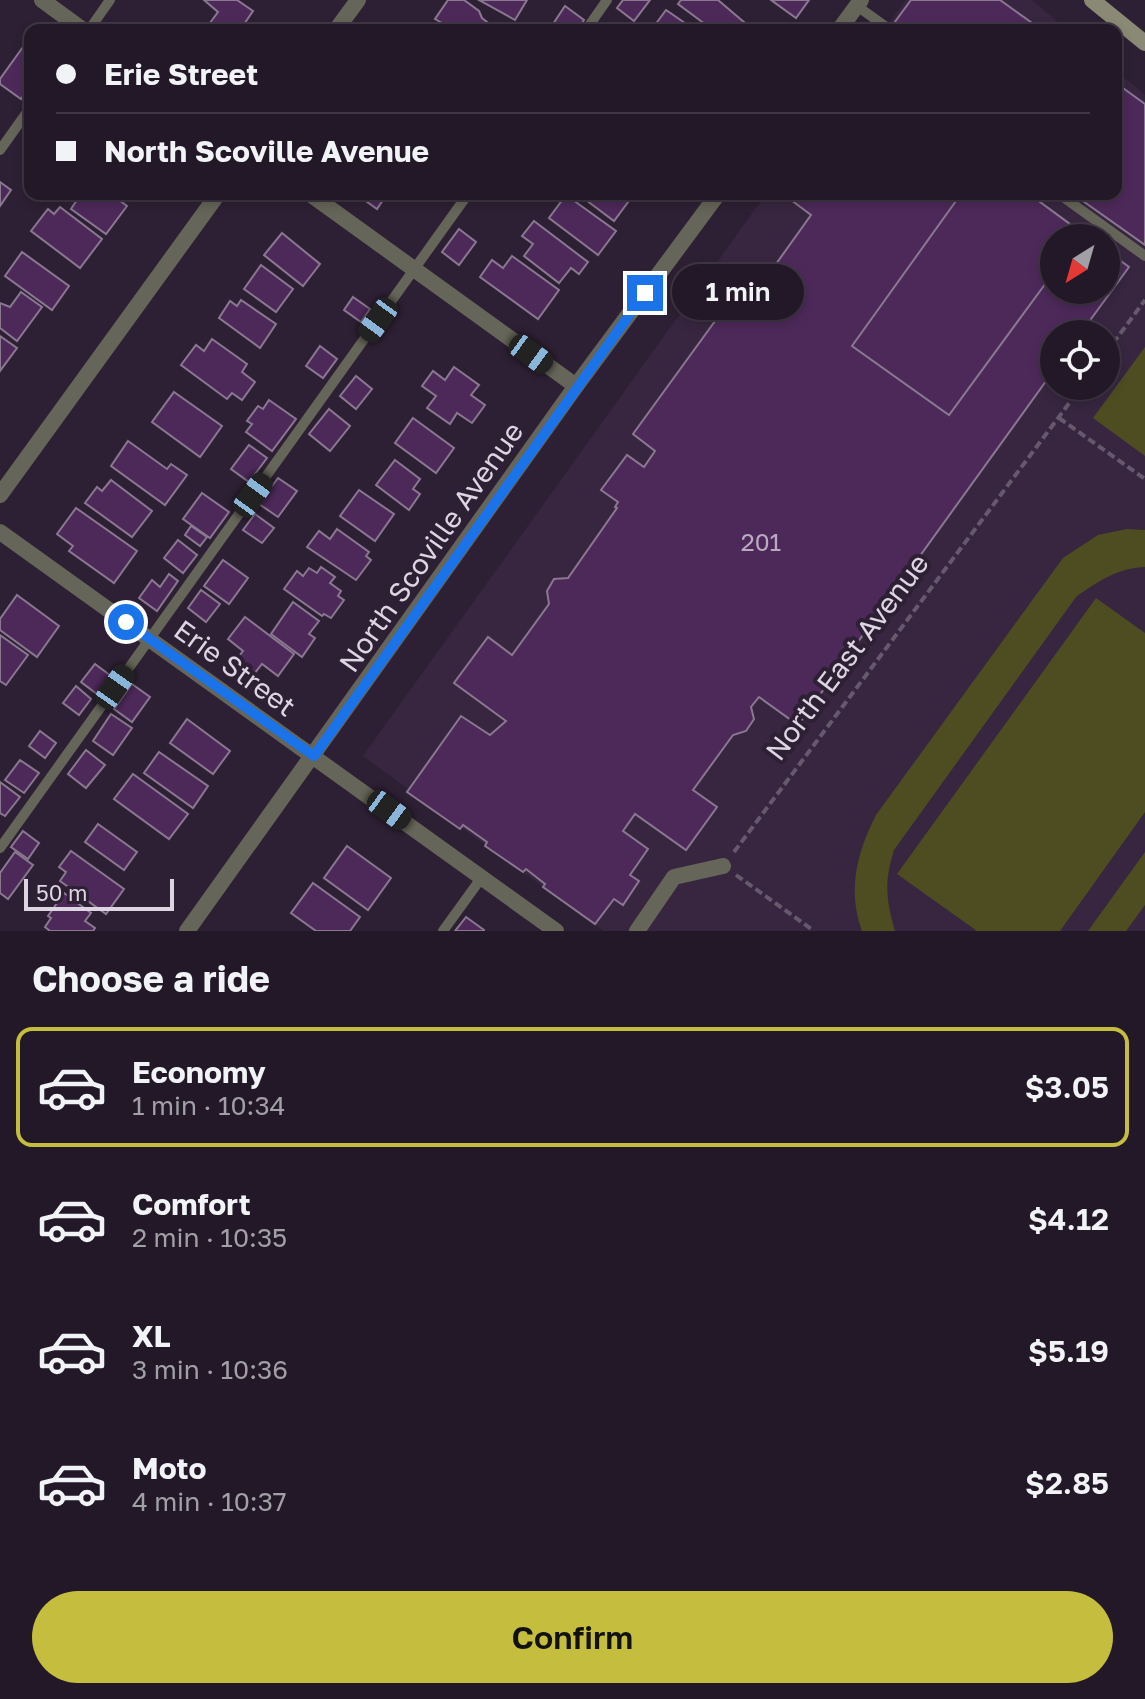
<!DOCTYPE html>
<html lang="en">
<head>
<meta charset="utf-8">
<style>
  body { margin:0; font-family:"Golos Text",sans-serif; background:#2e2533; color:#f1f3f6; height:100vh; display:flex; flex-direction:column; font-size:30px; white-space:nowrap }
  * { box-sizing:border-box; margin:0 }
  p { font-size:26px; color:#a2a0a7 }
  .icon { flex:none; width:44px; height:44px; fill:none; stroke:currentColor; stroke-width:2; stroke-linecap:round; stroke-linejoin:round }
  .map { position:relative; height:931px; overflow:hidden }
  .details { display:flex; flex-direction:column; background:#221827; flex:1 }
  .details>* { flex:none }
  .banner { position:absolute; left:24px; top:24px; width:1098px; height:176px; border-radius:16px; box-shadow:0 4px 12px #0003,0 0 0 2px #3f3744; display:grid; align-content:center; height:176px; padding:0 32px; background:#221827 }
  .needle { width:52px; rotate:217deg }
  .controls { position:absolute; left:1040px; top:224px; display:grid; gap:16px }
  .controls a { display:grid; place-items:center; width:80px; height:80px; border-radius:50%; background:#221827; box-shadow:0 4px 12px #0003,0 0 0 2px #3f3744; font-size:40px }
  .scale { position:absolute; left:24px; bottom:20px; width:150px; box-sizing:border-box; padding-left:8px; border:4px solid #ded5e3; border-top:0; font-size:22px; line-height:28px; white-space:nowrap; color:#ded5e3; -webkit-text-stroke:6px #2e2034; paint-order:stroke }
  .end { position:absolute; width:36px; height:36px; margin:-18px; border:10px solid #1a73e8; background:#fff; box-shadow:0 0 0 4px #fff }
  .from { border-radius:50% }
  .bubble { position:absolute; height:56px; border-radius:28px; background:#221827; box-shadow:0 4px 12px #0003,0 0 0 2px #3f3744; font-size:26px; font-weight:600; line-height:56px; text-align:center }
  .car { position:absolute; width:24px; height:48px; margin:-24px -12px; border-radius:10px; box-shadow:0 0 6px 2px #0007; background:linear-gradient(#222 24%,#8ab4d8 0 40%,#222 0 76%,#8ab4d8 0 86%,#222 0) }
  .banner b { display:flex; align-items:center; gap:28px; height:76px; font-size:30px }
  .banner b+b { border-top:2px solid #3f3744 }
  .banner i { width:20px; height:20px; background:#f1f3f6 }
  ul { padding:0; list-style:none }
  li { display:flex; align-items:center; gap:24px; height:120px; margin:0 16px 12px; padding:0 16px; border:4px solid transparent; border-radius:16px }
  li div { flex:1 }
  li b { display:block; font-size:30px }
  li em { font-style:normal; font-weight:600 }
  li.current { border-color:#c4bd3e }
  li>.icon { width:72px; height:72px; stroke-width:1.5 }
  h2 { padding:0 32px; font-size:36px; line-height:96px }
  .primary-button { display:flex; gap:16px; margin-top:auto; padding:16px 32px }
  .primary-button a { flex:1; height:92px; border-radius:48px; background:#c4bd3e; color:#111; font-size:32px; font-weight:600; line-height:92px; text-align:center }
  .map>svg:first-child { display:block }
  .built { fill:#382640; fill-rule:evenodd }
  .green { fill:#4e4c21 }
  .building { fill:#4d295a; stroke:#897890; stroke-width:2 }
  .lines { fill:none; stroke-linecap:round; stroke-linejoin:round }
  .path { stroke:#66596c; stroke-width:4; stroke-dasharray:8 4; stroke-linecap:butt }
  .service { stroke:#656559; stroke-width:10 }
  .minor { stroke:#656559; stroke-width:16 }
  .secondary { stroke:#898975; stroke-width:16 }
  .route { stroke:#1a73e8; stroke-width:10 }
  .labels { text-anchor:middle; stroke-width:8; stroke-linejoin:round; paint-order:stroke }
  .number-label { font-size:24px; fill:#baaac1 }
  .street-label { font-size:28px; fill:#ded5e3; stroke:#2e2034 }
</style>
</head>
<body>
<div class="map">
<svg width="1145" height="931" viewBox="0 0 1145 931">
  <rect width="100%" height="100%" fill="#2e2034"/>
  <g class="built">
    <polygon points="906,0 1032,0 1067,30 884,30"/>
    <path d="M 1116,71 L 1145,95 L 1145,931 L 604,931 L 363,756 L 766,194 L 1116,194 ZM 1054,238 L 1106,238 L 1106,290 L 1054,290 ZM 1054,334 L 1106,334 L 1106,386 L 1054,386 Z"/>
  </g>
  <g class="green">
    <polygon points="1145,347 1145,456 1093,418"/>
    <path d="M 1127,529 L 1145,530 L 1145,567 C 1118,568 1098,581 1076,597 L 894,850 C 884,882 886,899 895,931 L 862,931 C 847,890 857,852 876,815 L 1063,558 L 1098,535 Z"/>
    <polygon points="1096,598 1145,633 1145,812 1060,931 977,931 897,874"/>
    <polygon points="1145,852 1145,905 1126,931 1088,931"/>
  </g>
  <g class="building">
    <polygon points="204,0 237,0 253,11 240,30 211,30 207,27 218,12"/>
    <polygon points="448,0 464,0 479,11 482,18 496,29 442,30 439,27 442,23 435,19"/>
    <polygon points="479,0 527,0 515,20"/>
    <polygon points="623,0 650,0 634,21 617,8"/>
    <polygon points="681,0 718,0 745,23 740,30 713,30 678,4"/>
    <polygon points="771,0 809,0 796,18"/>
    <polygon points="911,0 1000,0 1042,30 889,30"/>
    <polygon points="565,6 584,20 577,30 549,30"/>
    <polygon points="666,10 695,30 652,29"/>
    <polygon points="28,40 30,42 30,86 21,99 0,84 0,79"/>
    <polygon points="1116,83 1145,104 1145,245 1073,194 1116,194"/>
    <polygon points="0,182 11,190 0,206"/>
    <polygon points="81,194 111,194 127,206 106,234 71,209"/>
    <polygon points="356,194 387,194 377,209"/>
    <polygon points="578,194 634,194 614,221"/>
    <polygon points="783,194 1029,194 1089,238 1054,238 1054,290 1106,290 1106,250 1129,267 1080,334 1054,334 1054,370 798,725 759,697 751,707 754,719 746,731 733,735 693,790 717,807 686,850 635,814 623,831 648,849 630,875 639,881 623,905 614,899 595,924 543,887 545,884 526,869 523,872 485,846 487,842 463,825 460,829 407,792 461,716 490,735 506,721 454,683 488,637 512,655 549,604 547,591 554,579 568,578 617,508 615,507 618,502 601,490 627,455 644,467 655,451 633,434 742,284 756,292 811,215"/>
    <polygon points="961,194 1029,194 1082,233 1079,238 1054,238 1054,272 949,415 852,346"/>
    <polygon points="566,195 616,231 598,255 549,218"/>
    <polygon points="60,207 102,239 80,268 31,231 48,209 54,214"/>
    <polygon points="534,221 588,262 579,274 571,268 559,283 524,256 533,244 522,236"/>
    <polygon points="459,229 476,242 459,265 442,252"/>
    <polygon points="282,233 320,264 303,286 264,255"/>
    <polygon points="22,252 69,286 52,310 5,276"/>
    <polygon points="512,256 559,290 538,319 480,277 492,260 503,268"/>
    <polygon points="261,265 293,289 276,312 244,289"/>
    <polygon points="21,292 42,307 17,341 0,328 0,303 10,307"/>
    <polygon points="353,297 370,309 361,322 344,310"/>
    <polygon points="241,300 276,324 260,348 219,318 230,301 237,306"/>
    <polygon points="0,336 17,348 0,371"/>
    <polygon points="212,339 247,364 242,372 255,382 242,400 232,393 227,399 181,365 196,345 204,351"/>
    <polygon points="320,346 337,359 323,378 306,366"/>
    <polygon points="454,367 479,385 471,395 485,405 472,423 457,413 450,424 427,408 436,396 422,386 433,371 445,380"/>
    <polygon points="356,376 372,389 356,409 340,396"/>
    <polygon points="174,392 222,426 200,457 152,422"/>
    <polygon points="269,400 296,419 272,451 246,432 252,424 247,421 258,406 263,409"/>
    <polygon points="329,409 350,426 330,451 309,434"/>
    <polygon points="413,418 454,448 436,473 395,443"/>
    <polygon points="128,441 167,469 171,464 187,475 165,505 111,466"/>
    <polygon points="249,445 267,458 249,482 231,469"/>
    <polygon points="395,460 420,479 413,489 420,494 409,510 376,485"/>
    <polygon points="278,478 297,491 278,517 259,504"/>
    <polygon points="111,480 152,511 132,537 85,503 97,487 102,491"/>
    <polygon points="359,490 394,514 375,541 340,516"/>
    <polygon points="202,493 229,512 210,538 183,519"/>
    <polygon points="76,508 137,551 114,583 69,551 73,546 57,534"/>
    <polygon points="255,514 274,528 262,543 243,530"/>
    <polygon points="191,526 207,537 200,546 185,535"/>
    <polygon points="337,529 369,552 366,556 371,560 356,580 307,547 319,531 330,539"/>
    <polygon points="178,540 197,555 183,573 164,558"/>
    <polygon points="223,560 248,578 229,604 204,586"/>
    <polygon points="321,567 335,577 330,583 341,591 338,596 344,600 331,618 324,614 322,616 284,589 297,571 303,576 309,568 317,573"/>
    <polygon points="169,574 178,581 157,611 139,598 152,580 160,587"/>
    <polygon points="201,590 220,604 206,622 188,608"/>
    <polygon points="17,595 59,626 37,657 0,630 0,619"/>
    <polygon points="293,602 319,621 309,634 315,638 302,657 271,634"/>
    <polygon points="245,617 294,654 278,676 262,664 254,674 236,660 243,651 228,639"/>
    <polygon points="0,635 28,655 6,685 0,681"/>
    <polygon points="95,664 111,676 97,694 81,682"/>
    <polygon points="132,684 150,697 132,722 114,709"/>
    <polygon points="76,686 91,699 79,715 63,703"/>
    <polygon points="111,714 132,728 113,755 93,741"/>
    <polygon points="187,719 230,751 213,774 170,743"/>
    <polygon points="40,731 56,743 45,758 29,746"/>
    <polygon points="86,750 105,765 86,788 68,774"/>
    <polygon points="159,752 208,786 193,808 144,773"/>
    <polygon points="20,760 39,773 24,793 5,780"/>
    <polygon points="133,774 188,814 169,839 114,799"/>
    <polygon points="0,782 20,797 5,816 0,813"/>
    <polygon points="98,824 137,852 124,870 85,842"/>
    <polygon points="23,831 39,843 28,859 11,847"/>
    <polygon points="347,846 391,878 368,910 324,878"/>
    <polygon points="71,851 124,889 106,914 60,881 66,872 59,867"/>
    <polygon points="15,852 33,865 8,899 0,893 0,873"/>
    <polygon points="313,883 360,917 350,931 316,931 291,913"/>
    <polygon points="64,893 91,913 85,921 95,928 93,931 50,931 45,927 51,918 48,916"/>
    <polygon points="466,917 484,930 484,931 455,931"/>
  </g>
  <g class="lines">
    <g class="path">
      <polyline points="1106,353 1145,300"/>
      <polyline points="1059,418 1145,479"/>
      <polyline points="734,852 1082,386"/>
      <polyline points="736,875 814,931"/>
    </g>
    <g class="service">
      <polyline points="857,6 889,29"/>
      <polyline points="89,30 110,0"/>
      <polyline points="586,30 607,0"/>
      <polyline points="0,150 30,108"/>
      <polyline points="1059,194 1145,256"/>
      <polyline points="0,848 468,194"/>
      <polyline points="443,931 482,877"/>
    </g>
    <g class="minor">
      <polyline points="42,0 83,30"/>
      <polyline points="336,30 358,0"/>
      <polyline points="839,30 861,0"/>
      <polyline points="310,194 576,386"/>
      <polyline points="0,495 218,194"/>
      <polyline points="0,532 556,931"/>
      <polyline points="187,931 576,386 718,194"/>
      <polyline points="637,931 674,877 723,866"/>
    </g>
    <polyline class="secondary" points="1092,0 1145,43"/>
  </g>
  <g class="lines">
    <polyline class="route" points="126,622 314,756 645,293"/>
  </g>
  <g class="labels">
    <g class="number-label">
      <text x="761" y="551">201</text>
    </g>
    <g class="street-label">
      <text transform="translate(431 547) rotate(-55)" y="10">North Scoville Avenue</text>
      <text transform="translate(847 657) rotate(-53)" y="10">North East Avenue</text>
      <text transform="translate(235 668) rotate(36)" y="10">Erie Street</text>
    </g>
  </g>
</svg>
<div class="controls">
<a><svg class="needle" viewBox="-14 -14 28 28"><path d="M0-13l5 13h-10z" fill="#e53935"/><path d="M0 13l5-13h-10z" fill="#a2a0a7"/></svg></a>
<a><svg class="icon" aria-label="locate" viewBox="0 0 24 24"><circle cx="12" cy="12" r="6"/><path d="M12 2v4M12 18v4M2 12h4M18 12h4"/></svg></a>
</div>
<div class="scale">50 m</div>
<i class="end from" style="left:126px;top:622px"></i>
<i class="end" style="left:645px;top:293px"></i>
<div class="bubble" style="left:672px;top:264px;width:132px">1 min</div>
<i class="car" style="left:378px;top:320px;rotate:216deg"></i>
<i class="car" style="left:531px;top:354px;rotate:126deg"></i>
<i class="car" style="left:253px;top:495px;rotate:36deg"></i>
<i class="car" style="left:115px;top:687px;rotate:35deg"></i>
<i class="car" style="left:389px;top:810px;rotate:126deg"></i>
<div class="banner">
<b><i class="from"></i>Erie Street</b>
<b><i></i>North Scoville Avenue</b>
</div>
</div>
<section class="details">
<h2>Choose a ride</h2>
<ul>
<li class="current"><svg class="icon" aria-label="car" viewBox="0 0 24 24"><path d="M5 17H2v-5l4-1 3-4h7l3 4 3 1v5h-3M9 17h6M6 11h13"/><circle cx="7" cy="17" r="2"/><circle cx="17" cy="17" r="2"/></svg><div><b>Economy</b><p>1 min · 10:34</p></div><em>$3.05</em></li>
<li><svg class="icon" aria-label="car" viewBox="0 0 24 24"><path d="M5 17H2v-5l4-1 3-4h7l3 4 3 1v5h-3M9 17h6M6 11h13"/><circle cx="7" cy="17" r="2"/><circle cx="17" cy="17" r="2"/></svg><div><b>Comfort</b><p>2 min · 10:35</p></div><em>$4.12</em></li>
<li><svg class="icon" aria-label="car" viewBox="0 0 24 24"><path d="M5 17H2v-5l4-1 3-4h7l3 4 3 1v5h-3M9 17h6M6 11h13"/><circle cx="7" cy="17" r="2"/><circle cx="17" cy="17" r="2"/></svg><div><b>XL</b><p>3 min · 10:36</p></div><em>$5.19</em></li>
<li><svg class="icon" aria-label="car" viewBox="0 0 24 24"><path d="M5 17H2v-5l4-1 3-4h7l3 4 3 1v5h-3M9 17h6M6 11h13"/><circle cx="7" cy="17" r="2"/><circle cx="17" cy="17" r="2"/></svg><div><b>Moto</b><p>4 min · 10:37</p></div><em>$2.85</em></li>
</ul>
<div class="primary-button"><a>Confirm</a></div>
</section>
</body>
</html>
